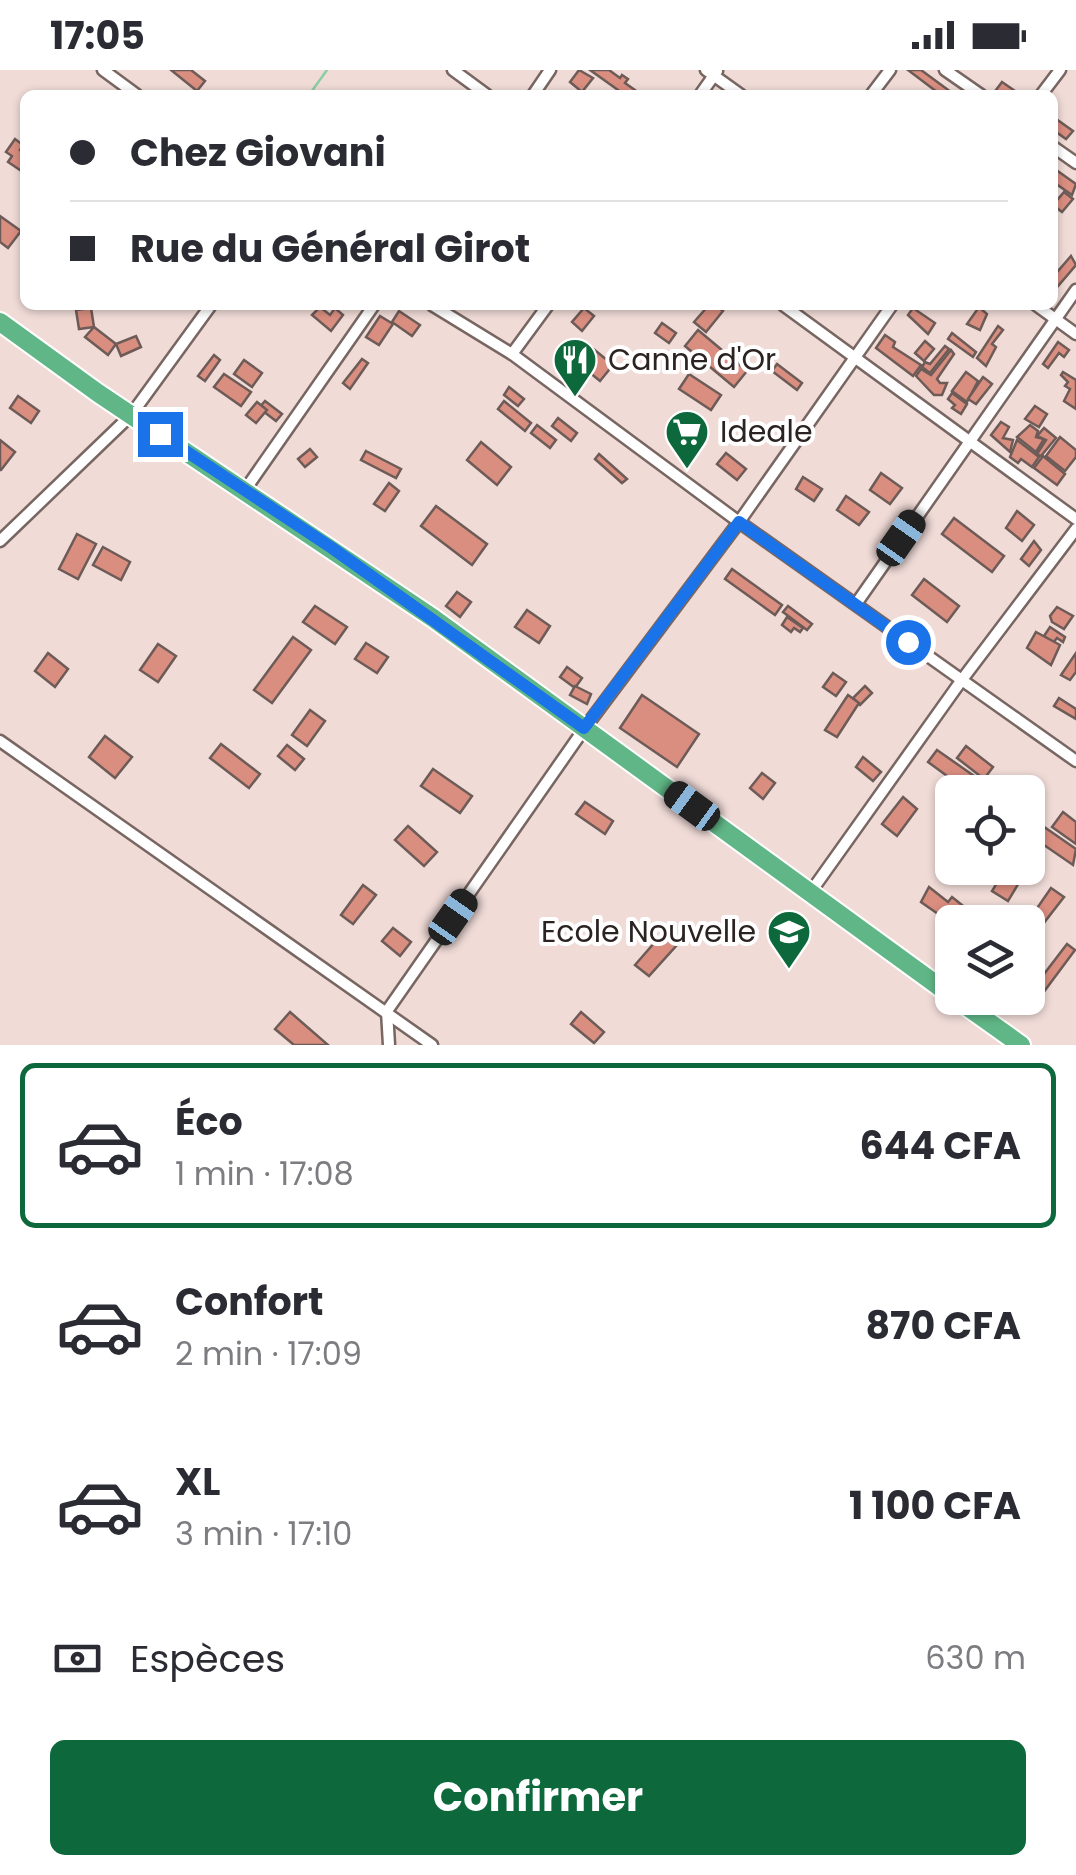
<!DOCTYPE html>
<html lang="fr">
<head>
<meta charset="utf-8">
<style>
  body { margin:0; font-family:Poppins,sans-serif; background:#f7f7f7; color:#2b2b33; height:100vh; display:flex; flex-direction:column; font-size:38px; white-space:nowrap }
  * { box-sizing:border-box; margin:0 }
  p { font-size:32px; color:#7c7c81 }
  .icon { flex:none; width:55px; height:55px; fill:none; stroke:currentColor; stroke-width:2; stroke-linecap:round; stroke-linejoin:round }
  .map { position:relative; height:975px; overflow:hidden }
  .drawer { display:flex; flex-direction:column; background:#fff; flex:1 }
  .drawer>* { flex:none }
  .hud { position:absolute; left:20px; top:20px; width:1038px; height:220px; border-radius:15px; box-shadow:0 2px 8px #0004; display:grid; align-content:center; height:220px; padding:0 50px; background:#fff }
  .buttons { position:absolute; left:935px; top:705px; display:grid; gap:20px }
  .buttons a { display:grid; place-items:center; width:110px; height:110px; border-radius:15px; background:#fff; box-shadow:0 2px 8px #0004; font-size:50px }
  .end { position:absolute; width:45px; height:45px; margin:-22px; border:12px solid #1a73e8; background:#fff; box-shadow:0 0 0 5px #fff }
  .from { border-radius:50% }
  .car { position:absolute; width:30px; height:60px; margin:-30px -15px; border-radius:12px; box-shadow:0 0 8px 2px #0007; background:linear-gradient(#222 24%,#8ab4d8 0 40%,#222 0 76%,#8ab4d8 0 86%,#222 0) }
  .hud b { display:flex; align-items:center; gap:35px; height:95px; font-size:38px }
  .hud b+b { border-top:2px solid #e1e1e2 }
  .hud i { width:25px; height:25px; background:#2b2b33 }
  ul { padding:18px 0 0; list-style:none }
  li { display:flex; align-items:center; gap:30px; height:165px; margin:0 20px 15px; padding:0 30px; border:5px solid transparent; border-radius:15px }
  li div { flex:1 }
  li b { display:block; font-size:38px }
  li em { font-style:normal; font-weight:700 }
  li.active { border-color:#0d683b }
  li>.icon { width:90px; height:90px; stroke-width:1.5 }
  .pay { display:flex; align-items:center; gap:25px; height:110px; padding:0 50px; font-size:38px }
  .pay p { margin-inline-start:auto }
  .primary-button { display:flex; gap:20px; margin-top:auto; padding:20px 50px }
  .primary-button a { flex:1; height:115px; border-radius:15px; background:#0d683b; color:#fff; font-size:40px; font-weight:700; line-height:115px; text-align:center }
  .status { display:flex; justify-content:space-between; align-items:center; height:70px; padding:0 50px; background:#fff; direction:ltr }
  .status svg { height:28px; fill:currentColor }
  .map>svg:first-child { display:block }
  .lines { fill:none; stroke-linecap:round; stroke-linejoin:round }
  .stream { stroke:#89cfa1; stroke-width:2.5 }
  .building { fill:#da8e80; stroke:#6d5b57; stroke-width:2.5 }
  .minor-casing { stroke:#786662; stroke-width:15 }
  .trunk-casing { stroke:#fff; stroke-width:22 }
  .minor { stroke:#fff; stroke-width:10 }
  .trunk { stroke:#60b686; stroke-width:18 }
  .route { stroke:#1a73e8; stroke-width:12 }
  .labels { text-anchor:middle; stroke-width:8; stroke-linejoin:round; paint-order:stroke }
  .poi-label { font-size:30px; fill:#2b2321; stroke:#fff; text-anchor:start }
</style>
</head>
<body>
<div class="status"><b>17:05</b><svg viewBox="0 0 49 12"><path d="M0 12V9h3v3zM5 12V6h3v6zM10 12V3h3v9zM15 12V0h3v12zM26 1h20v11H26zM47 4h2v5h-2z"/></svg></div>
<div class="map">
<svg width="1076" height="975" viewBox="0 0 1076 975">
  <rect width="100%" height="100%" fill="#f0dbd7"/>
  <g class="lines">
    <polyline class="stream" points="309,25 327,0"/>
  </g>
  <g class="building">
    <polygon points="171,0 191,0 205,11 197,21"/>
    <polygon points="579,0 593,8 582,22 570,12"/>
    <polygon points="590,0 609,0 620,8 622,5 628,9 625,13 642,25 625,25"/>
    <polygon points="908,0 921,0 955,25 941,25"/>
    <polygon points="1002,12 1021,25 1003,25 996,20"/>
    <polygon points="1052,46 1073,61 1066,69 1052,59"/>
    <polygon points="15,69 23,75 20,80 25,83 25,93 20,100 8,92 12,86 6,82"/>
    <polygon points="1052,97 1076,114 1072,125 1052,111"/>
    <polygon points="1064,122 1073,129 1062,142 1053,135"/>
    <polygon points="0,146 21,161 8,178 0,172"/>
    <polygon points="1071,186 1076,195 1052,223 1052,208"/>
    <polygon points="709,235 716,235 723,241 706,262 694,252"/>
    <polygon points="320,237 330,245 335,238 343,245 331,261 312,245"/>
    <polygon points="979,237 987,244 980,260 967,254"/>
    <polygon points="91,238 94,257 79,259 76,240"/>
    <polygon points="584,238 594,246 582,261 572,252"/>
    <polygon points="913,238 935,253 928,264 908,245"/>
    <polygon points="399,241 420,255 412,266 392,252"/>
    <polygon points="380,246 393,254 379,275 366,267"/>
    <polygon points="662,253 676,263 669,273 655,263"/>
    <polygon points="998,256 1003,260 992,274 996,277 986,296 977,288"/>
    <polygon points="94,257 116,274 108,285 85,267"/>
    <polygon points="698,260 747,301 734,317 685,276"/>
    <polygon points="952,263 976,282 973,287 948,269"/>
    <polygon points="885,265 895,272 893,277 921,295 913,306 876,278"/>
    <polygon points="136,266 141,277 121,286 116,274"/>
    <polygon points="925,271 934,279 924,291 915,283"/>
    <polygon points="1058,272 1069,280 1064,287 1059,283 1048,298 1043,294"/>
    <polygon points="945,276 949,279 930,303 922,297 925,292 930,294"/>
    <polygon points="591,277 613,295 600,311 578,293"/>
    <polygon points="951,280 954,284 937,309 940,313 947,313 942,325 934,325 916,306 921,299 931,305"/>
    <polygon points="214,285 220,290 205,311 198,306"/>
    <polygon points="362,289 368,293 350,319 343,313"/>
    <polygon points="244,290 262,303 252,317 234,304"/>
    <polygon points="777,294 802,313 797,320 772,301"/>
    <polygon points="966,302 978,311 967,332 952,321"/>
    <polygon points="1063,302 1076,310 1076,339 1064,331 1070,319 1065,316 1068,312 1061,305"/>
    <polygon points="224,304 251,322 241,336 214,317"/>
    <polygon points="689,304 721,325 711,340 679,319"/>
    <polygon points="983,307 992,314 976,334 968,329"/>
    <polygon points="509,317 524,329 518,336 504,325"/>
    <polygon points="952,323 967,334 961,344 952,338 955,335 948,329"/>
    <polygon points="18,326 39,341 31,353 10,338"/>
    <polygon points="265,331 282,344 276,351 259,338"/>
    <polygon points="504,331 531,353 525,361 498,339"/>
    <polygon points="257,332 267,340 256,353 246,345"/>
    <polygon points="1035,336 1047,344 1039,357 1025,349"/>
    <polygon points="558,348 577,363 571,371 552,356"/>
    <polygon points="1001,352 1009,357 1003,368 1013,370 1010,382 991,365"/>
    <polygon points="537,355 556,370 550,378 531,363"/>
    <polygon points="1030,355 1038,361 1036,367 1044,369 1036,382 1017,367"/>
    <polygon points="1044,358 1056,368 1041,386 1037,384 1046,370 1037,366"/>
    <polygon points="1060,367 1076,380 1076,387 1065,401 1046,386"/>
    <polygon points="0,370 15,382 1,400 0,400"/>
    <polygon points="1017,370 1039,387 1032,397 1021,389 1018,393 1010,387"/>
    <polygon points="481,372 511,397 497,415 467,390"/>
    <polygon points="310,379 317,387 305,397 298,389"/>
    <polygon points="366,381 401,399 396,408 361,390"/>
    <polygon points="726,383 746,399 737,410 717,394"/>
    <polygon points="599,384 627,409 622,413 595,389"/>
    <polygon points="1043,386 1065,404 1057,415 1034,398"/>
    <polygon points="881,403 902,418 890,434 870,420"/>
    <polygon points="803,407 822,419 814,431 796,419"/>
    <polygon points="389,413 399,421 385,441 374,434"/>
    <polygon points="846,426 869,442 859,455 837,440"/>
    <polygon points="436,436 487,474 472,495 421,456"/>
    <polygon points="1017,441 1034,455 1022,471 1006,458"/>
    <polygon points="954,448 1004,486 992,502 942,464"/>
    <polygon points="77,464 96,474 78,509 59,499"/>
    <polygon points="1034,471 1041,480 1029,496 1021,489"/>
    <polygon points="103,477 130,492 121,510 93,495"/>
    <polygon points="732,499 782,535 775,545 725,509"/>
    <polygon points="924,509 959,536 947,552 912,525"/>
    <polygon points="457,522 471,532 460,547 446,536"/>
    <polygon points="315,536 347,557 335,574 303,552"/>
    <polygon points="788,536 812,554 807,560 783,542"/>
    <polygon points="1057,537 1073,546 1064,559 1052,552 1050,546"/>
    <polygon points="527,540 550,556 539,573 515,557"/>
    <polygon points="787,547 803,558 800,562 794,558 791,562 782,555"/>
    <polygon points="1050,557 1065,567 1063,572 1057,568 1053,573 1044,566"/>
    <polygon points="1036,562 1060,575 1051,595 1027,578"/>
    <polygon points="293,567 311,580 272,633 254,620"/>
    <polygon points="366,573 388,587 377,603 355,589"/>
    <polygon points="158,574 176,586 158,612 140,600"/>
    <polygon points="48,583 68,599 55,617 35,601"/>
    <polygon points="1076,583 1076,602 1070,610 1061,605"/>
    <polygon points="567,597 582,608 575,618 560,607"/>
    <polygon points="833,603 846,612 836,626 823,617"/>
    <polygon points="575,616 591,624 587,634 570,625"/>
    <polygon points="865,616 872,623 860,635 853,628"/>
    <polygon points="642,625 699,664 677,697 620,658"/>
    <polygon points="848,625 859,633 837,667 825,660"/>
    <polygon points="1059,628 1076,639 1076,649 1054,636"/>
    <polygon points="310,640 325,651 307,676 292,665"/>
    <polygon points="105,666 132,687 115,708 89,687"/>
    <polygon points="221,674 260,704 249,718 210,688"/>
    <polygon points="287,675 304,689 295,700 278,686"/>
    <polygon points="966,676 993,697 984,709 957,688"/>
    <polygon points="937,680 997,722 969,722 928,692"/>
    <polygon points="863,687 881,702 873,711 856,697"/>
    <polygon points="433,699 472,726 460,743 421,716"/>
    <polygon points="762,703 775,713 763,729 750,718"/>
    <polygon points="903,727 917,739 897,766 882,754"/>
    <polygon points="585,732 613,751 605,764 576,744"/>
    <polygon points="1063,742 1076,752 1076,774 1052,757"/>
    <polygon points="1037,752 1076,779 1073,795 1028,764"/>
    <polygon points="408,756 437,782 424,796 395,770"/>
    <polygon points="1006,798 1026,801 1008,831 992,821"/>
    <polygon points="363,815 376,825 353,854 341,845"/>
    <polygon points="929,817 948,832 952,827 972,843 966,852 952,852 952,860 939,849 941,846 921,832"/>
    <polygon points="1051,818 1064,827 1043,854 1033,844"/>
    <polygon points="393,858 411,872 400,886 382,871"/>
    <polygon points="662,864 676,876 649,906 635,895"/>
    <polygon points="1067,874 1075,880 1037,931 1028,925"/>
    <polygon points="290,942 328,975 294,975 275,959"/>
    <polygon points="581,942 604,962 594,973 571,954"/>
  </g>
  <g class="lines">
    <defs>
      <g id="minor">
        <polyline points="103,0 137,25"/>
        <polyline points="453,0 487,25"/>
        <polyline points="706,0 741,25"/>
        <polyline points="945,0 981,25"/>
        <polyline points="533,25 550,0"/>
        <polyline points="700,25 717,1"/>
        <polyline points="871,25 890,0"/>
        <polyline points="1041,25 1060,0"/>
        <polyline points="1052,76 1076,93"/>
        <polyline points="432,235 512,284 739,452 1076,691"/>
        <polyline points="783,235 1076,449"/>
        <polyline points="1036,235 1076,264"/>
        <polyline points="512,284 548,235"/>
        <polyline points="245,420 374,235"/>
        <polyline points="0,471 131,345 211,235"/>
        <polyline points="856,534 1076,220"/>
        <polyline points="0,671 432,975"/>
        <polyline points="810,823 961,611 1076,459"/>
        <polyline points="389,975 387,941 584,659 739,452 892,235"/>
      </g>
      <g id="trunk">
        <polyline points="0,252 98,323 433,548 952,926"/>
        <polyline points="955,928 1021,975"/>
      </g>
    </defs>
    <use href="#minor" class="minor-casing"/>
    <use href="#trunk" class="trunk-casing"/>
    <use href="#minor" class="minor"/>
    <use href="#trunk" class="trunk"/>
  </g>
  <g class="lines">
    <polyline class="route" points="160,364 332,478 584,658 739,452 908,572"/>
  </g>
  <defs>
    <symbol id="restaurant-pin" viewBox="-11 -11 22 30"><path d="M0 17L-7.5 6A9.5 9.5 0 1 1 7.5 6Z" fill="#0d683b" stroke="#fff"/><path d="M-5-6h1v4h1v-4h1v4h1v-4h1v5L-1.5 .5V6h-2V.5L-5-1ZM5-6V6H3V1.5H1.5Q1.5-4 5-6Z" fill="#fff"/></symbol>
    <symbol id="supermarket-pin" viewBox="-11 -11 22 30"><path d="M0 17L-7.5 6A9.5 9.5 0 1 1 7.5 6Z" fill="#0d683b" stroke="#fff"/><path d="M-6-5.5h2.5l.6 2H6L4.5 2H-2.5L-4.4-4H-6ZM-1.5 3.2a1.3 1.3 0 1 0 .1 0ZM3 3.2a1.3 1.3 0 1 0 .1 0Z" fill="#fff"/></symbol>
    <symbol id="school-pin" viewBox="-11 -11 22 30"><path d="M0 17L-7.5 6A9.5 9.5 0 1 1 7.5 6Z" fill="#0d683b" stroke="#fff"/><path d="M0-5L7-2L0 1L-7-2ZM-4 1L0 2.5L4 1V4Q0 6-4 4Z" fill="#fff"/></symbol>
  </defs>
  <g fill-rule="evenodd">
    <use href="#restaurant-pin" x="550" y="265" width="50" height="68"/>
    <use href="#supermarket-pin" x="662" y="337" width="50" height="68"/>
    <use href="#school-pin" x="764" y="837" width="50" height="68"/>
  </g>
  <g class="labels">
    <g class="poi-label">
      <text x="608" y="300">Canne d'Or</text>
      <text x="720" y="372">Ideale</text>
      <text x="756" y="872" text-anchor="end">Ecole Nouvelle</text>
    </g>
  </g>
</svg>
<div class="buttons">
<a><svg class="icon" aria-label="locate" viewBox="0 0 24 24"><circle cx="12" cy="12" r="6"/><path d="M12 2v4M12 18v4M2 12h4M18 12h4"/></svg></a>
<a><svg class="icon" aria-label="layers" viewBox="0 0 24 24"><path d="M12 4l9 5-9 5-9-5zM3 14l9 5 9-5"/></svg></a>
</div>
<i class="end from" style="left:908px;top:572px"></i>
<i class="end" style="left:160px;top:364px"></i>
<i class="car" style="left:901px;top:468px;rotate:35deg"></i>
<i class="car" style="left:692px;top:736px;rotate:306deg"></i>
<i class="car" style="left:453px;top:847px;rotate:35deg"></i>
<div class="hud">
<b><i class="from"></i>Chez Giovani</b>
<b><i></i>Rue du Général Girot</b>
</div>
</div>
<section class="drawer">
<ul>
<li class="active"><svg class="icon" aria-label="car" viewBox="0 0 24 24"><path d="M5 17H2v-5l4-1 3-4h7l3 4 3 1v5h-3M9 17h6M6 11h13"/><circle cx="7" cy="17" r="2"/><circle cx="17" cy="17" r="2"/></svg><div><b>Éco</b><p>1 min · 17:08</p></div><em>644 CFA</em></li>
<li><svg class="icon" aria-label="car" viewBox="0 0 24 24"><path d="M5 17H2v-5l4-1 3-4h7l3 4 3 1v5h-3M9 17h6M6 11h13"/><circle cx="7" cy="17" r="2"/><circle cx="17" cy="17" r="2"/></svg><div><b>Confort</b><p>2 min · 17:09</p></div><em>870 CFA</em></li>
<li><svg class="icon" aria-label="car" viewBox="0 0 24 24"><path d="M5 17H2v-5l4-1 3-4h7l3 4 3 1v5h-3M9 17h6M6 11h13"/><circle cx="7" cy="17" r="2"/><circle cx="17" cy="17" r="2"/></svg><div><b>XL</b><p>3 min · 17:10</p></div><em>1 100 CFA</em></li>
</ul>
<div class="pay"><svg class="icon" aria-label="cash" viewBox="0 0 24 24"><path d="M3 7h18v10H3z"/><circle cx="12" cy="12" r="2"/></svg>Espèces<p>630 m</p></div>
<div class="primary-button"><a>Confirmer</a></div>
</section>
</body>
</html>
